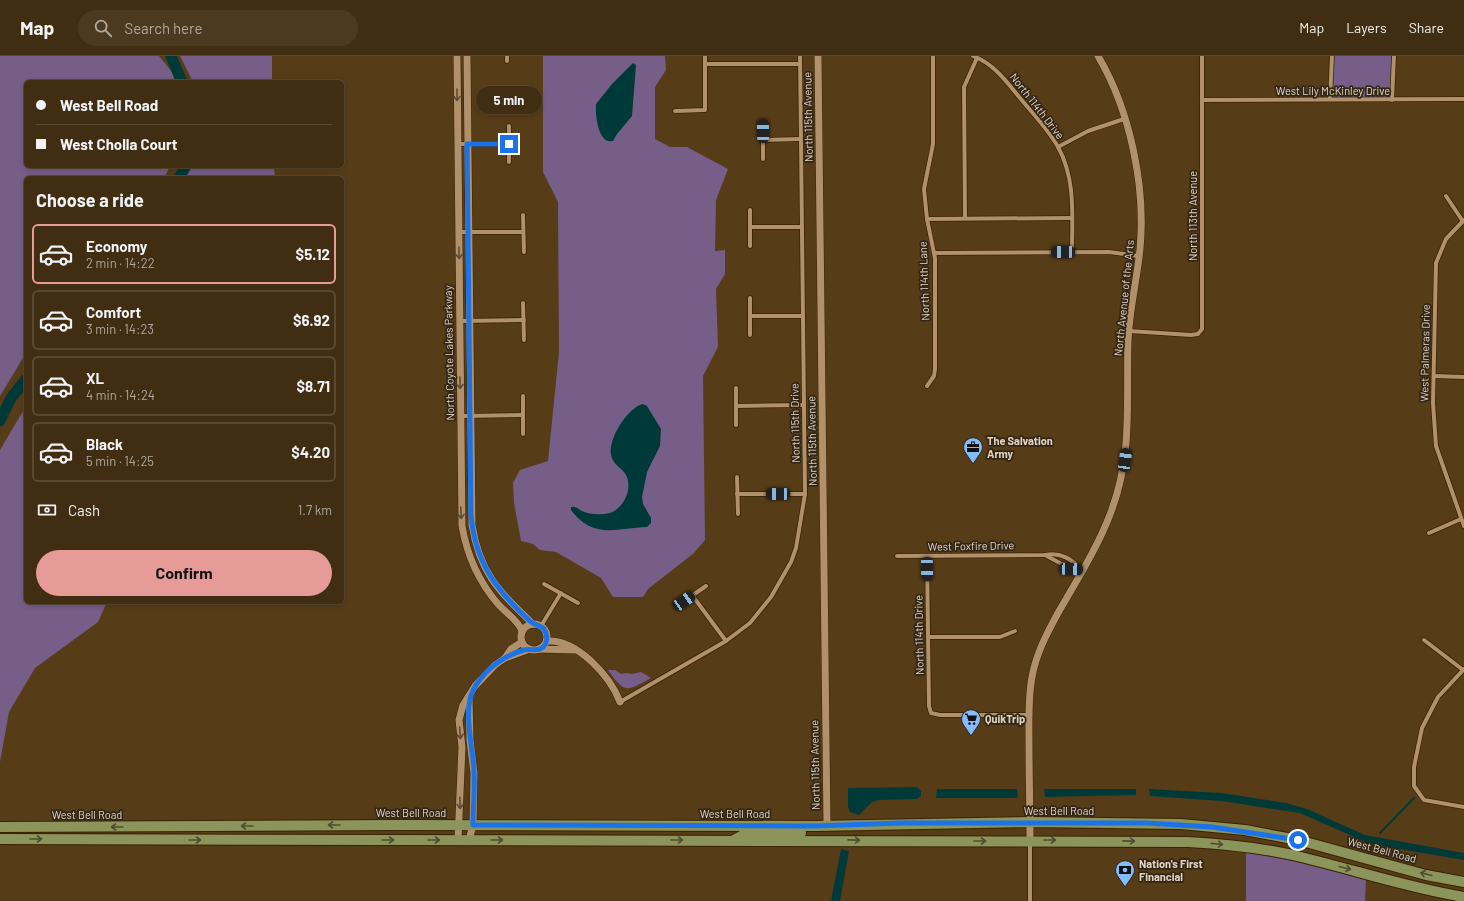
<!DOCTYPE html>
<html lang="en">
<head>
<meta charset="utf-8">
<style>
  body { margin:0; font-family:Barlow,sans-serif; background:#4c3920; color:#f1f3f6; height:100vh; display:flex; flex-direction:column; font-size:15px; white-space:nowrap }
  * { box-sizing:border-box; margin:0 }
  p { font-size:13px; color:#aea89f }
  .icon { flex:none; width:22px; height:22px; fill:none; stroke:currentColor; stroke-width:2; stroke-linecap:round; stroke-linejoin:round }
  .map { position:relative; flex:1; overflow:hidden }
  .panel { position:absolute; left:24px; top:120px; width:320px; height:428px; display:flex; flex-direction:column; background:#412d12; border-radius:6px; box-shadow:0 2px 6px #0003,0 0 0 1px #5a4932 }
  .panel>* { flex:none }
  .hud { position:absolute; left:24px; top:24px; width:320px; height:88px; border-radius:6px; box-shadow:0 2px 6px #0003,0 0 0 1px #5a4932; display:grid; align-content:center; height:88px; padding:0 12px; background:#412d12 }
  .end { position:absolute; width:18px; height:18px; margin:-9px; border:5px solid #1a73e8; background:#fff; box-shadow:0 0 0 2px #fff }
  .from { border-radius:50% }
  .bubble { position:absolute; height:28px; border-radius:14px; background:#412d12; box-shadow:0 2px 6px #0003,0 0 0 1px #5a4932; font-size:13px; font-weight:700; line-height:28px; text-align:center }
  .car { position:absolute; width:12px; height:24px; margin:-12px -6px; border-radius:5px; box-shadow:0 0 3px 1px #0007; background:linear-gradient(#222 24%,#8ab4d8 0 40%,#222 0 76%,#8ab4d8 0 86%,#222 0) }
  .hud b { display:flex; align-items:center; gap:14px; height:38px; font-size:15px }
  .hud b+b { border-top:1px solid #5a4932 }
  .hud i { width:10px; height:10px; background:#f1f3f6 }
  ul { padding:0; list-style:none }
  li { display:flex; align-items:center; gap:12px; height:60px; margin:0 8px 6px; padding:0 4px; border:2px solid #5a4932; border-radius:6px }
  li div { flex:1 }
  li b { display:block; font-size:15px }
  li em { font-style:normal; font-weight:700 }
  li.on { border-color:#e69b98 }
  li>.icon { width:36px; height:36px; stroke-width:1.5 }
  h2 { padding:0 12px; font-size:18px; line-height:48px }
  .pay { display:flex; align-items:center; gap:10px; height:44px; padding:0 12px; font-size:15px }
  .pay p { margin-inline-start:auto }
  .button { display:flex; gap:8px; margin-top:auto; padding:8px 12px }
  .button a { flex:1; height:46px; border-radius:24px; background:#e69b98; color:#111; font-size:16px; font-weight:700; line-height:46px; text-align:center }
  header { display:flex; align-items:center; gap:24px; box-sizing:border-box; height:56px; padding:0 20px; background:#412d12; border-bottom:1px solid #5a4932 }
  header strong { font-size:19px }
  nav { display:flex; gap:22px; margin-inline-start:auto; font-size:14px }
  .search { width:280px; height:36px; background:#4c3920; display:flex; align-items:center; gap:10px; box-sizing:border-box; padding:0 14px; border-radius:22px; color:#aea89f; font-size:15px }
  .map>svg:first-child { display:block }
  .green { fill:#775e88 }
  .water { fill:#003a38 }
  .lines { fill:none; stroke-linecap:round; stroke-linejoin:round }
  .stream { stroke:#003a38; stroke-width:2 }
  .river { stroke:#003a38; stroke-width:11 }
  .minor-casing { stroke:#3b2200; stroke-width:5.5 }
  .tertiary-casing { stroke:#3b2200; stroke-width:8 }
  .primary-casing { stroke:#3b2200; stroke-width:12 }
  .minor { stroke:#b0916c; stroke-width:4 }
  .tertiary { stroke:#b0916c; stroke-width:7 }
  .primary { stroke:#8b945b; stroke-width:10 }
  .oneway { stroke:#5e4b35 }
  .oneway2 { stroke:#514c2f }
  .route { stroke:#1a73e8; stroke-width:5 }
  .labels { text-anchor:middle; stroke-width:3.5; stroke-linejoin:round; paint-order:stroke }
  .street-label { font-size:11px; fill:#e3d3c0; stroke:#322617 }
  .poi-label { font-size:11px; font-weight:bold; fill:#e3d3c0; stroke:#322617; text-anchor:start }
</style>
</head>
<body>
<header>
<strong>Map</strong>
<div class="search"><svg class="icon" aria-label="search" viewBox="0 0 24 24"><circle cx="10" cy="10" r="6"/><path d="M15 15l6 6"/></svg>Search here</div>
<nav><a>Map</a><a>Layers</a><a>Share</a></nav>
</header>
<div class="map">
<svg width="1464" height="845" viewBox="0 0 1464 845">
  <rect width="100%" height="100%" fill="#573c18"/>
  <g class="green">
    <polygon points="0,0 159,0 172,16 175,26 26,26 26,110 170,110 164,122 26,122 26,297 0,340"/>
    <polygon points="180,0 272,0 272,26 193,26"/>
    <polygon points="543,0 665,0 666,14 655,31 655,83 670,91 687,91 728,113 716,144 715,195 725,194 725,218 716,233 718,291 703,320 705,484 694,497 648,533 643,541 613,541 601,522 556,496 540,494 533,488 521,485 514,447 513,427 520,414 548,405 559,296 558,146 543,116"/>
    <polygon points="1332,0 1394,0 1392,44 1330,43"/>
    <polygon points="190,110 274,110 275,122 185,122"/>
    <polygon points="26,350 26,546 107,546 98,566 35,612 9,656 0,706 0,394"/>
    <path d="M 608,614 L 615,614 L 621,618 L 626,617 L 632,618 L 641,616 L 651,622 C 626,635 626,639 608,614 Z"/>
    <polygon points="1246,796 1298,806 1366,823 1365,845 1246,845"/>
  </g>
  <g class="water">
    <path d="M 633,7 L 636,9 L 632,60 L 617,78 L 613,85 C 598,89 595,58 596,48 L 612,28 Z"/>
    <path d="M 643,348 L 647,350 L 661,373 L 660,390 L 647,416 L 642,441 L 643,448 L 651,462 L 651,467 L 647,471 C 616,472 594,484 571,454 L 571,451 C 576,450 578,453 582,455 C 590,459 601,459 610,457 C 624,452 633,433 626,419 C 623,413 614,409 612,402 C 605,386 628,351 643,348 Z"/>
    <polygon points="917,731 921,735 921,740 917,743 879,744 872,746 859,759 850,756 848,751 848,732"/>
    <polygon points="937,733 1017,733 1018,740 1017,742 936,742"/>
    <polygon points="1044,733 1136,733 1136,739 1045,741"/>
    <polygon points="1149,733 1221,737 1286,747 1307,753 1365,779 1464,797 1464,804 1370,788 1300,757 1222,745 1150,740"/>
    <polygon points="841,793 849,795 840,845 831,845"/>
  </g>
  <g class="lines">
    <polyline class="stream" points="1380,777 1414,742"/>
    <g class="river">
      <polyline points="171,0 182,26"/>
      <polyline points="179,122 186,110"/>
      <polyline points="0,365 11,342 26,323"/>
    </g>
    <defs>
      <g id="minor">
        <polyline points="507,0 507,5"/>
        <path d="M 973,0 C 994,8 1006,25 1020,42 C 1033,58 1048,73 1058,91 C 1076,123 1072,161 1072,196"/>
        <polyline points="705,8 800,8"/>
        <polyline points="1330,43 1332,0"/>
        <polyline points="1202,44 1464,43"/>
        <polyline points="1392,44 1394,0"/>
        <polyline points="675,55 705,54 705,0"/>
        <polyline points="763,65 763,103"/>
        <polyline points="509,70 509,106"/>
        <polyline points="763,84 800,83"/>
        <polyline points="458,88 509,88"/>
        <polyline points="1058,91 1088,75 1124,63"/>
        <polyline points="1446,140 1462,164"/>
        <polyline points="523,159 524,196"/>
        <polyline points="965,162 964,31 977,2"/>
        <polyline points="927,163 1072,162"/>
        <polyline points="1464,164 1446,183 1436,207 1433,347 1436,390 1464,470"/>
        <polyline points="750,171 802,171"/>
        <polyline points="459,176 523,176"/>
        <polyline points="750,190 750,154"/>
        <polyline points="934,197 1109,196 1139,200"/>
        <polyline points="523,247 524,284"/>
        <polyline points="750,260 803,260"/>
        <polyline points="459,265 524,264"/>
        <polyline points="1129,275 1191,279 1198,278 1202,273 1202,0"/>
        <polyline points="750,279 750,242"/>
        <polyline points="1434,320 1464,321"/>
        <polyline points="927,330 934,320 935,313 935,202 927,163 924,133 933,88 933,0"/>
        <polyline points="736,332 736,369"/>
        <polyline points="523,340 523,378"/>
        <polyline points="736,350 804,349"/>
        <polyline points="461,360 523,359"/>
        <polyline points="737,421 738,458"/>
        <polyline points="737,438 805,438"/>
        <polyline points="1429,477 1461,463"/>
        <polyline points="1045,499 1071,513 1083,514"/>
        <path d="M 897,500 L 1045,499 C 1062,496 1070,503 1083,514"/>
        <polyline points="927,500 929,650 931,657 940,659 1029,659"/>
        <polyline points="544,528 578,547"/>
        <polyline points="692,539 726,585"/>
        <polyline points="677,550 706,530"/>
        <polyline points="541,570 561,537"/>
        <polyline points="928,581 1000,581 1015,575"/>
        <polyline points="1424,584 1463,614"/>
        <polyline points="1464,613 1438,641 1422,672 1414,711 1414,730 1424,744 1464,751"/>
        <polyline points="620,646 726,585 750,567 771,541 791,506 796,492 805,438 800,0"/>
        <polyline points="1030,787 1030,845"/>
      </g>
      <g id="tertiary">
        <path d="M 457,0 L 462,470 C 467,499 479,526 498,548 C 506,557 518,564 522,575"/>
        <path d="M 467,0 L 472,469 C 480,518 499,535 533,568"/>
        <polyline points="818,0 827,769"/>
        <circle cx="534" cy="581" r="13"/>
        <path d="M 547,585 C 577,583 610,620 620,646"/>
        <polyline points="539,593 574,594"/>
        <polyline points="505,602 511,593 522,586"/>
        <polyline points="469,640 470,684 474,717 473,769 469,784"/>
        <polyline points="458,784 462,691 459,664 463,649 475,630 495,609 505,602 530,593"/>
        <path d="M 1030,784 C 1030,752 1029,719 1029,686 C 1029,665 1028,642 1032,621 C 1036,598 1047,577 1058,557 C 1077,524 1098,491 1111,456 C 1133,398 1126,345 1128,286 C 1129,255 1137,224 1140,193 C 1146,131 1130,54 1098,0"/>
      </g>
      <g id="primary">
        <polyline points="0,771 397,769 815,770 1030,766 1181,768 1245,774 1298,784 1426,819 1464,826"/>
        <path d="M 0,783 L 1188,786 C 1226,788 1264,792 1301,801 C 1355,814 1409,832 1464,841"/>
        <polyline points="734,784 747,777 801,777"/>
      </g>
    </defs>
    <use href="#minor" class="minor-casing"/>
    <use href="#tertiary" class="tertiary-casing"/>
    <use href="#primary" class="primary-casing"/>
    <use href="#minor" class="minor"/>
    <use href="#tertiary" class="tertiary"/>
    <use href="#primary" class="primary"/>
  </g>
  <defs><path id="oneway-shaft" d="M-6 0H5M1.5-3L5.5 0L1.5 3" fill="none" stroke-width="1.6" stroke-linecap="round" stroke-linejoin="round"/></defs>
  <g class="oneway">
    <use href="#oneway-shaft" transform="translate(457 39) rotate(90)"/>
    <use href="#oneway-shaft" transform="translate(459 197) rotate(89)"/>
    <use href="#oneway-shaft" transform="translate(460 327) rotate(89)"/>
    <use href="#oneway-shaft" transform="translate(461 457) rotate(88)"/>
    <use href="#oneway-shaft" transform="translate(460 677) rotate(86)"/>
    <use href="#oneway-shaft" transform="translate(460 747) rotate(89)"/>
  </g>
  <g class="oneway2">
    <use href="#oneway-shaft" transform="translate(334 769) rotate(180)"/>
    <use href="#oneway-shaft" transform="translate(247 770) rotate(180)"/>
    <use href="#oneway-shaft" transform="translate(117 771) rotate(180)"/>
    <use href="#oneway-shaft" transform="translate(36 783)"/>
    <use href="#oneway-shaft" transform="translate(195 784)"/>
    <use href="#oneway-shaft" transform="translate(388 784)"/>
    <use href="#oneway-shaft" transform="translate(434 784)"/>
    <use href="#oneway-shaft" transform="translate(497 784)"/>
    <use href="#oneway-shaft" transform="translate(677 784)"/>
    <use href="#oneway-shaft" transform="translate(854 784) rotate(1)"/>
    <use href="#oneway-shaft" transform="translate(1050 784)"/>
    <use href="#oneway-shaft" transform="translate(980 785)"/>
    <use href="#oneway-shaft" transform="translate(1129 785) rotate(1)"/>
    <use href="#oneway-shaft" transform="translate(1217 788) rotate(6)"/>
    <use href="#oneway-shaft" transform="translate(1345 812) rotate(14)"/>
    <use href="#oneway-shaft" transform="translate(1426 818) rotate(-166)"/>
  </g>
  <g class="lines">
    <path class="route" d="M 509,88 L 467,88 L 471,459 C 475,507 497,535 531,566 C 535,569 540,569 544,573 C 548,579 548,587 542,592 C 536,596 530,592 524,594 C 505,599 487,612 476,629 C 461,650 473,690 474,715 C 475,733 473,751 473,769 L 815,770 L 900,767 L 1146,767 L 1212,771 L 1298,784"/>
  </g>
  <defs>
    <symbol id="office-pin" viewBox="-11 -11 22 30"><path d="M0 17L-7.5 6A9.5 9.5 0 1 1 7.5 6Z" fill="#82bcfa" stroke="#322617"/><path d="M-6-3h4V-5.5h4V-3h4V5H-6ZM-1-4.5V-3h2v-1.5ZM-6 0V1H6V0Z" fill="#111"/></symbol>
    <symbol id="supermarket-pin" viewBox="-11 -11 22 30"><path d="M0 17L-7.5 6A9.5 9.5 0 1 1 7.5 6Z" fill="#82bcfa" stroke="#322617"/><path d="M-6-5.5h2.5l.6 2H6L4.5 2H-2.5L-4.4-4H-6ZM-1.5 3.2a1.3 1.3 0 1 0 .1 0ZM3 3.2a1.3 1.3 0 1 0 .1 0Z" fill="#111"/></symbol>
    <symbol id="bank-pin" viewBox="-11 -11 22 30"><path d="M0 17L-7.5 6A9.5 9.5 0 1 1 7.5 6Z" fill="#82bcfa" stroke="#322617"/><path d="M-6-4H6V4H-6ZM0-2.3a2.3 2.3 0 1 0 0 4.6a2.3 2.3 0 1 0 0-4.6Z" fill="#111"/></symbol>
  </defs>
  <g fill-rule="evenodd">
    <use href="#office-pin" x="962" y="380" width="22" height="30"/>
    <use href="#supermarket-pin" x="960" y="652" width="22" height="30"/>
    <use href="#bank-pin" x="1114" y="803" width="22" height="30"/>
  </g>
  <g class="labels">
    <g class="street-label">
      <text x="1333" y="39">West Lily McKinley Drive</text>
      <text transform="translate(1037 50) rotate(52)" y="4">North 114th Drive</text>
      <text transform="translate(808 61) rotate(-91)" y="4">North 115th Avenue</text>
      <text transform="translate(1193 160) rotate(-90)" y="4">North 113th Avenue</text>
      <text transform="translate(924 225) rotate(-92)" y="4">North 114th Lane</text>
      <text transform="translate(1124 242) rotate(-84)" y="4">North Avenue of the Arts</text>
      <text transform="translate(449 297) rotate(-91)" y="4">North Coyote Lakes Parkway</text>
      <text transform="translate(1425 297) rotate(-89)" y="4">West Palmeras Drive</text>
      <text transform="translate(795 367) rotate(-91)" y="4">North 115th Drive</text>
      <text transform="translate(812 385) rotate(-91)" y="4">North 115th Avenue</text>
      <text transform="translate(971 490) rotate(-1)" y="4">West Foxfire Drive</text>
      <text transform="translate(919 579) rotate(-91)" y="4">North 114th Drive</text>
      <text transform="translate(815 709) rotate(-91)" y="4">North 115th Avenue</text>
      <text x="1059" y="759">West Bell Road</text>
      <text x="411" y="761">West Bell Road</text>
      <text x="735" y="762">West Bell Road</text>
      <text x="87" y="763">West Bell Road</text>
      <text transform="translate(1382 794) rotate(15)" y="4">West Bell Road</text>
    </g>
    <g class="poi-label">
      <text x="987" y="389">The Salvation<tspan x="987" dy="13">Army</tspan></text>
      <text x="985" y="667">QuikTrip</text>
      <text x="1139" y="812">Nation's First<tspan x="1139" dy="13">Financial</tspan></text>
    </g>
  </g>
</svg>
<i class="end from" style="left:1298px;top:784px"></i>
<i class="end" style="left:509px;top:88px"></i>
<div class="bubble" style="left:476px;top:30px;width:66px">5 min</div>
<i class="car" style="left:763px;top:75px;rotate:359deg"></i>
<i class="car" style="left:1063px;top:196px;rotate:269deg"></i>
<i class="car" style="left:1125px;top:404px;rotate:8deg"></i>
<i class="car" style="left:778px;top:438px;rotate:270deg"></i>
<i class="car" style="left:927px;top:513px;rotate:179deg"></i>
<i class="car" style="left:1071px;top:513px;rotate:92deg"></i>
<i class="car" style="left:684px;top:545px;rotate:56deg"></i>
<div class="hud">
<b><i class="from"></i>West Bell Road</b>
<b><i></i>West Cholla Court</b>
</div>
<section class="panel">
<h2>Choose a ride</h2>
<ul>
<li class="on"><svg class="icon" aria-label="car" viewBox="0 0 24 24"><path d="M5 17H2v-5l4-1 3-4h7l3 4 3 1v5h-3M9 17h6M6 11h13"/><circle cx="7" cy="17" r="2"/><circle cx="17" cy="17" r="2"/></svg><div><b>Economy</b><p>2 min · 14:22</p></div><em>$5.12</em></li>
<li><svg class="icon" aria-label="car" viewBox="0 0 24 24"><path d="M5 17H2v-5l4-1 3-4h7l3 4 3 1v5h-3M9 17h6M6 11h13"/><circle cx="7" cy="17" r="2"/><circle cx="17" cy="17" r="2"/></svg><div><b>Comfort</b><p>3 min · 14:23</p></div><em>$6.92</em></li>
<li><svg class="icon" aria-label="car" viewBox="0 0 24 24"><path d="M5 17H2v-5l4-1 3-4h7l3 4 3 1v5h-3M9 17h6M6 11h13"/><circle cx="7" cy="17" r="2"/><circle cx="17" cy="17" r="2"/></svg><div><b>XL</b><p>4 min · 14:24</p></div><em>$8.71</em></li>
<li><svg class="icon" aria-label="car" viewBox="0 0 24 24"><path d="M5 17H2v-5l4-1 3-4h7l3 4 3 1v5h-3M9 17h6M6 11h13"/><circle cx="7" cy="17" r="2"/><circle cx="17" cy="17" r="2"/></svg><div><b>Black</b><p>5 min · 14:25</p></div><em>$4.20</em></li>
</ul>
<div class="pay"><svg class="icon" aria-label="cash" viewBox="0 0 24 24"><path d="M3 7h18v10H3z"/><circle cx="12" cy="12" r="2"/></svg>Cash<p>1.7 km</p></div>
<div class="button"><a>Confirm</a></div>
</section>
</div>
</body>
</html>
